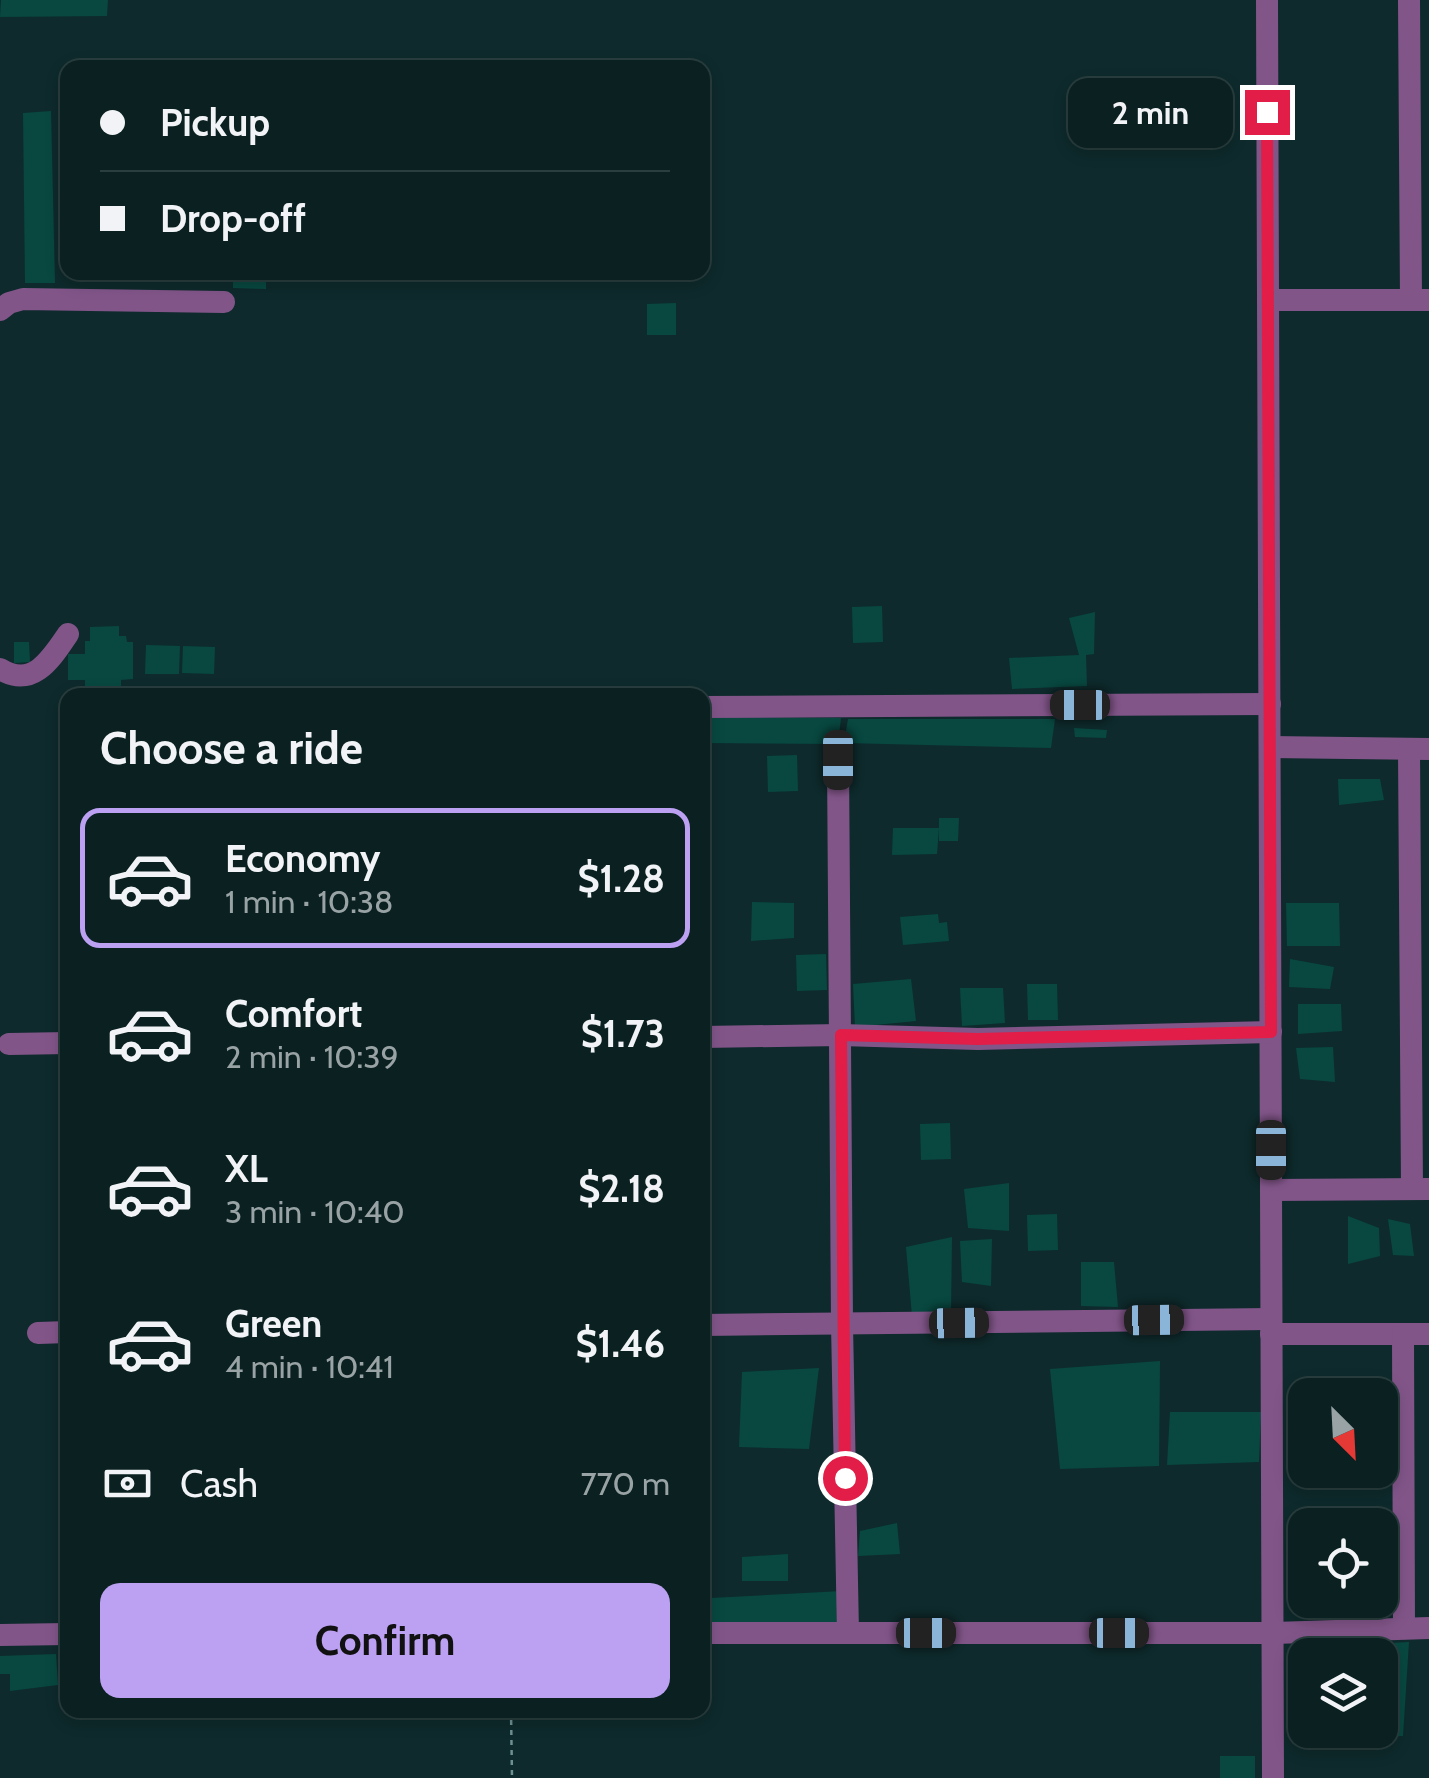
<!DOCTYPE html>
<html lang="en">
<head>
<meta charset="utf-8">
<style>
  body { margin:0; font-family:Cabin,sans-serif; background:#13282a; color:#f1f3f6; height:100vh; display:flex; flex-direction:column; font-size:38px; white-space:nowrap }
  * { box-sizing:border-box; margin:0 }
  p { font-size:32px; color:#99a3a5 }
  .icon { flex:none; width:55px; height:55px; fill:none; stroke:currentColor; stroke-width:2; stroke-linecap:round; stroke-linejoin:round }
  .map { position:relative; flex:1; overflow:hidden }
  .drawer { position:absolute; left:60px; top:688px; width:650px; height:1030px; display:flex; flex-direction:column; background:#0a2021; border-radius:20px; box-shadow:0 5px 15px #0003,0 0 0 2px #2a3e3f }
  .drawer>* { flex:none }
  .hud { position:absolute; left:60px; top:60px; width:650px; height:220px; border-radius:20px; box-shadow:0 5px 15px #0003,0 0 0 2px #2a3e3f; display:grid; align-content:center; height:220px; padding:0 40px; background:#0a2021 }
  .needle { width:65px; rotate:156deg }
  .buttons { position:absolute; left:1288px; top:1378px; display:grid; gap:20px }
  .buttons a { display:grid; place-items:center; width:110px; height:110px; border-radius:20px; background:#0a2021; box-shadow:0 5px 15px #0003,0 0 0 2px #2a3e3f; font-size:50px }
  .end { position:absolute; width:45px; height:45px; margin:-22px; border:12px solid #e11d48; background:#fff; box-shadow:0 0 0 5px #fff }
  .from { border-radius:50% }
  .bubble { position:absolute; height:70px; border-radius:20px; background:#0a2021; box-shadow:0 5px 15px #0003,0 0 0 2px #2a3e3f; font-size:32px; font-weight:800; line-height:70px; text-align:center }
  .car { position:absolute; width:30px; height:60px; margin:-30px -15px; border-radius:12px; box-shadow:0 0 8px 2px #0007; background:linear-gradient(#222 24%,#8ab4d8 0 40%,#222 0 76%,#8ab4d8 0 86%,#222 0) }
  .hud b { display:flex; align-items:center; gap:35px; height:95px; font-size:38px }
  .hud b+b { border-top:2px solid #2a3e3f }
  .hud i { width:25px; height:25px; background:#f1f3f6 }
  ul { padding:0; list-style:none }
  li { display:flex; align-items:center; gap:30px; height:140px; margin:0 20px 15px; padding:0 20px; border:5px solid transparent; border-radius:20px }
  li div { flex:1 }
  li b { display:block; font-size:38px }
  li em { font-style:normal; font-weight:800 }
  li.on { border-color:#bca0f2 }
  li>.icon { width:90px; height:90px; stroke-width:1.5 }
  h2 { padding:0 40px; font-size:45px; line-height:120px }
  .pay { display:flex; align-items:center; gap:25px; height:110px; padding:0 40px; font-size:38px }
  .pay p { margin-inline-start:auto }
  .button { display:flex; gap:20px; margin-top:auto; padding:20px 40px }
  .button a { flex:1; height:115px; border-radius:20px; background:#bca0f2; color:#111; font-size:40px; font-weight:800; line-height:115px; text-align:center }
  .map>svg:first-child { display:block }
  .building { fill:#084840 }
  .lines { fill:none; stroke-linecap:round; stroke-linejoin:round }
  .path { stroke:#6d9093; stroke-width:2.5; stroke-dasharray:5 5; stroke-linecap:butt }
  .minor { stroke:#825589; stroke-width:22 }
  .route { stroke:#e11d48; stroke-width:12 }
</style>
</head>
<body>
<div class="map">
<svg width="1429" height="1778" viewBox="0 0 1429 1778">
  <rect width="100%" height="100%" fill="#0e2a2c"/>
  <g class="building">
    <polygon points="1,0 108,0 107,16 0,17"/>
    <polygon points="51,111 55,283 25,283 23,113"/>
    <polygon points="233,272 266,272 266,289 233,288"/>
    <polygon points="676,303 676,335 647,335 647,304"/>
    <polygon points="882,606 883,642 853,643 852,607"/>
    <polygon points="1095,612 1094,654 1086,655 1087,686 1012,689 1009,658 1079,655 1069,618"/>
    <polygon points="119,626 119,636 126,636 127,642 133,642 133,679 121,680 121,695 85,695 85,680 68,680 68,654 85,654 85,641 90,641 90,627"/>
    <polygon points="14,642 29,642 30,662 14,663"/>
    <polygon points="146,645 180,646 179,674 145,674"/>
    <polygon points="183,646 215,647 214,674 182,673"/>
    <polygon points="702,717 841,718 838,744 702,743"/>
    <polygon points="848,719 1055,719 1051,748 844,743"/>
    <polygon points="1074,728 1107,730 1106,738 1075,737"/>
    <polygon points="797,755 798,791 768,792 767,756"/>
    <polygon points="1338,779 1380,779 1384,800 1339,805"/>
    <polygon points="939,818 959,818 958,841 939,841"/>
    <polygon points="893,828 939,828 937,854 892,855"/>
    <polygon points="752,902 794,903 794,938 751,941"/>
    <polygon points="1286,903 1339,903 1340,946 1287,946"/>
    <polygon points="938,914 939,923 947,922 949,941 903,945 900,917"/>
    <polygon points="826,954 827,990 797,991 796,955"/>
    <polygon points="1290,959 1334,967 1330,989 1289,987"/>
    <polygon points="911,979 916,1021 855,1027 853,984"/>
    <polygon points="1027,984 1057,984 1058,1020 1028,1020"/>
    <polygon points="960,988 1003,988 1005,1023 962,1026"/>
    <polygon points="1298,1004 1341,1004 1342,1031 1298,1034"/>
    <polygon points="1333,1047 1335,1082 1300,1079 1296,1048"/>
    <polygon points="950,1123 951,1159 921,1160 920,1124"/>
    <polygon points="1009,1183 1009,1231 968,1228 964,1189"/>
    <polygon points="1057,1214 1058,1250 1028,1251 1027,1215"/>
    <polygon points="1348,1216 1379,1228 1380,1256 1348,1264"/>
    <polygon points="1388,1219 1410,1224 1414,1256 1393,1255"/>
    <polygon points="952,1237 951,1315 912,1316 906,1247"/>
    <polygon points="992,1239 991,1286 962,1282 960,1241"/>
    <polygon points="1081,1262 1114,1262 1118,1307 1081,1306"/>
    <polygon points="1160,1361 1159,1466 1060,1469 1050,1369"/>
    <polygon points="819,1368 809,1449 739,1447 742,1372"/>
    <polygon points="1170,1412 1261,1412 1259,1462 1167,1465"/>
    <polygon points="897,1523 900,1554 858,1556 860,1531"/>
    <polygon points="788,1554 788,1581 742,1581 742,1557"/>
    <polygon points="842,1591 841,1625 709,1625 711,1598"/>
    <polygon points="1409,1642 1403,1736 1308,1738 1308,1730 1380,1730 1380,1655 1310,1655 1311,1647"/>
    <polygon points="56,1654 58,1685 10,1691 10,1674 0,1674 0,1656"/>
    <rect x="1220" y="1756" width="35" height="22"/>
  </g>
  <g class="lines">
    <polyline class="path" points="511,1710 512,1778"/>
    <g class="minor">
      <polyline points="1267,0 1273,1778"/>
      <polyline points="1409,0 1411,300"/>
      <polyline points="1268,300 1429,300"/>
      <polyline points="0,310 9,303 23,299 224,302"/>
      <path d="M 0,669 C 33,689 51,659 68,634"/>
      <polyline points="702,707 1270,704"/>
      <polyline points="1270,747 1429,749"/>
      <polyline points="1409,749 1412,1189"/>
      <polyline points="838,760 842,1324 848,1633"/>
      <polyline points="702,1037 841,1035 978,1039 1271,1032"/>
      <polyline points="9,1044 68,1043"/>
      <polyline points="1271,1190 1429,1189"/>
      <polyline points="702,1325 1271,1319"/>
      <polyline points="38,1333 68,1332"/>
      <polyline points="1271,1334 1429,1334"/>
      <polyline points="1403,1334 1404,1628"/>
      <polyline points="702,1633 1274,1633 1429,1628"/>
      <polyline points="0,1635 68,1634"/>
    </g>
  </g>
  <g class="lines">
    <polyline class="route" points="845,1478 841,1035 978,1039 1271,1032 1267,112"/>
  </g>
</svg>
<div class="buttons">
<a><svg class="needle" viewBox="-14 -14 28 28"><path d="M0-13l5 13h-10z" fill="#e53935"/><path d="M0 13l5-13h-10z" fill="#99a3a5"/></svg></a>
<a><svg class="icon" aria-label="locate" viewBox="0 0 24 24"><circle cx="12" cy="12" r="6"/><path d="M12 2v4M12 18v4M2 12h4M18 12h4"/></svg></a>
<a><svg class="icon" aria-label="layers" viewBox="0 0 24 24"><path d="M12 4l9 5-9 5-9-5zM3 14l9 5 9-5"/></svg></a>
</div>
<i class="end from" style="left:845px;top:1478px"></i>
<i class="end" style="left:1267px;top:112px"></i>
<div class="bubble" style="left:1068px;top:78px;width:165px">2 min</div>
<i class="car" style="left:1080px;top:705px;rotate:270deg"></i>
<i class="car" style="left:838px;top:760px;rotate:180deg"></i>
<i class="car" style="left:1271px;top:1150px;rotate:180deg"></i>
<i class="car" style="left:1154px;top:1320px;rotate:89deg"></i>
<i class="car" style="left:959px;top:1323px;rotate:89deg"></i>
<i class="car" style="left:926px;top:1633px;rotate:90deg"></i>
<i class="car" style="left:1119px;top:1633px;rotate:90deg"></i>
<div class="hud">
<b><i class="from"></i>Pickup</b>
<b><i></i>Drop-off</b>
</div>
<section class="drawer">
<h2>Choose a ride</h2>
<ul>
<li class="on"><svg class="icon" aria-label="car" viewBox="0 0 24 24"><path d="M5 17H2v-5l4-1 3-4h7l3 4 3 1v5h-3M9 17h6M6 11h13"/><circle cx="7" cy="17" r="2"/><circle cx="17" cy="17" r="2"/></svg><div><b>Economy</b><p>1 min · 10:38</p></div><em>$1.28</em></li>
<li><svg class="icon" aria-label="car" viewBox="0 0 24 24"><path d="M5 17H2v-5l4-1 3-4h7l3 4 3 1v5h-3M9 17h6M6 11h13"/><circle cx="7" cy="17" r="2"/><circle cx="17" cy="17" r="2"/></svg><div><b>Comfort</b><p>2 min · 10:39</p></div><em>$1.73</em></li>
<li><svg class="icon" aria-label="car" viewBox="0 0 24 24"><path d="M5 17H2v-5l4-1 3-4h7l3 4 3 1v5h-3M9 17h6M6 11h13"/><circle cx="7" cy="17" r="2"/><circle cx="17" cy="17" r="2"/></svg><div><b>XL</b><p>3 min · 10:40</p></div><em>$2.18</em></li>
<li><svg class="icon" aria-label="car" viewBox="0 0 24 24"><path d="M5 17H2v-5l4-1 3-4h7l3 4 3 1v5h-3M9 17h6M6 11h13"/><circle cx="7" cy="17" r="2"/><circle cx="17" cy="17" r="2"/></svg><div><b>Green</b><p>4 min · 10:41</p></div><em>$1.46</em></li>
</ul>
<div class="pay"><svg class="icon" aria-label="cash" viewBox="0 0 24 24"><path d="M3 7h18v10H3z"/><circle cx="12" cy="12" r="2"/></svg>Cash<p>770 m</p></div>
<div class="button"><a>Confirm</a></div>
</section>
</div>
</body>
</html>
